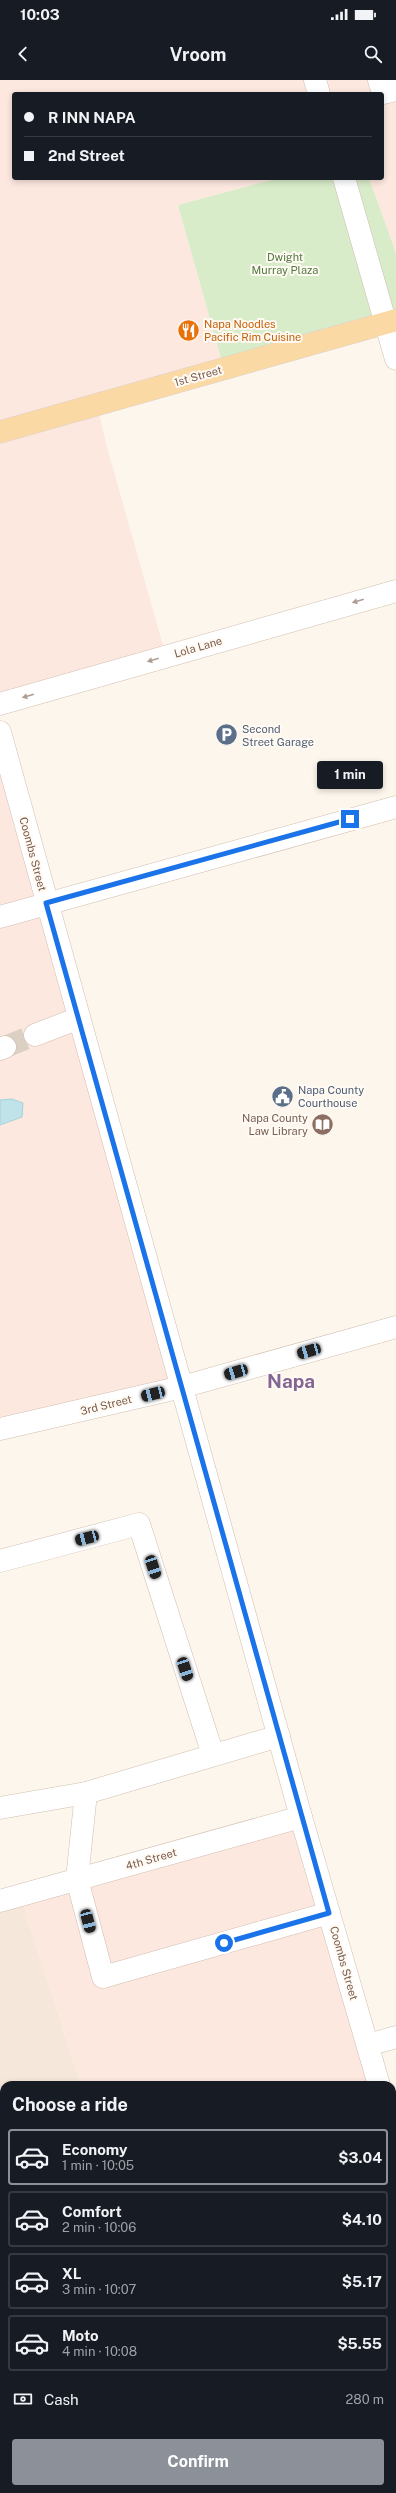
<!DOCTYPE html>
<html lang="en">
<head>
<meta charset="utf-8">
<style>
  body { margin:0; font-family:"Public Sans",sans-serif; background:#242831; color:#f1f3f6; height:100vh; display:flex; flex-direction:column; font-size:15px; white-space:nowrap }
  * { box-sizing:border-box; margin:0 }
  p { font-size:13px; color:#9ea1a6 }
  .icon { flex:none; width:22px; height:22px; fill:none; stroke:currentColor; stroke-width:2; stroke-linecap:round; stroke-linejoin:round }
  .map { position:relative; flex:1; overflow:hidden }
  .side { position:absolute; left:0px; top:2001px; width:396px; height:412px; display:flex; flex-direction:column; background:#171b24; border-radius:12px 12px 0 0; box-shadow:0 2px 6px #0003 }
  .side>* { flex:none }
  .guide { position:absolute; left:12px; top:12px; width:372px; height:88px; border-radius:4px; box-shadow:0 2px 6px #0003; display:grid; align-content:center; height:88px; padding:0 12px; background:#171b24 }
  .end { position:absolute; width:18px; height:18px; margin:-9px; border:5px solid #1a73e8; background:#fff; box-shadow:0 0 0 2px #fff }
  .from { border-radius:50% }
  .bubble { position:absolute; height:28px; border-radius:4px; background:#171b24; box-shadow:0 2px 6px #0003; font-size:13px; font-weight:700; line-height:28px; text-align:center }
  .car { position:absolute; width:12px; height:24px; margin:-12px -6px; border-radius:5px; box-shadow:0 0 3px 1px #0007; background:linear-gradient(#222 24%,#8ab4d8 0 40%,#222 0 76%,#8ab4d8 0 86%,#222 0) }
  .guide b { display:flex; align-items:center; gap:14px; height:38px; font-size:15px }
  .guide b+b { border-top:1px solid #363941 }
  .guide i { width:10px; height:10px; background:#f1f3f6 }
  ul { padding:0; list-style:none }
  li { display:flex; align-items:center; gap:12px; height:56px; margin:0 8px 6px; padding:0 4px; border:2px solid #363941; border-radius:4px }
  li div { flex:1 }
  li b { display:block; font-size:15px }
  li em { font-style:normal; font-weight:700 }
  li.selected { border-color:#8c9099 }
  li>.icon { width:36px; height:36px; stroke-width:1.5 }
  h2 { padding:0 12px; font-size:18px; line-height:48px }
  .pay { display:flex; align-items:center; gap:10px; height:44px; padding:0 12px; font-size:15px }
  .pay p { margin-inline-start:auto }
  .primary-button { display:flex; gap:8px; margin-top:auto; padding:8px 12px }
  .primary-button a { flex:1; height:46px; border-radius:4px; background:#8c9099; color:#fff; font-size:16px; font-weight:700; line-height:46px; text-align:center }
  .status { display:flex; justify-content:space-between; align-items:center; height:28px; padding:0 20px; background:#171b24; direction:ltr }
  .status svg { height:11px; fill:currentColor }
  header { display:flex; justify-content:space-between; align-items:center; height:52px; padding:0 12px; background:#171b24; font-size:18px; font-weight:700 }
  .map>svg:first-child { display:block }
  .residential { fill:#f5e8da }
  .commercial { fill:#fde8e0 }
  .green { fill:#d8ecc9 }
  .water { fill:#bfe3e8; stroke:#a5d3da }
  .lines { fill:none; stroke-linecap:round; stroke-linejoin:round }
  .minor-tunnel { stroke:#dcd0c4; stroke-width:22; stroke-dasharray:22 11; stroke-linecap:butt }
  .minor-casing { stroke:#d1beb0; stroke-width:23 }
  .major-casing { stroke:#dad1cd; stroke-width:23 }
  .minor { stroke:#fff; stroke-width:22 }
  .major { stroke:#fbd9a5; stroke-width:22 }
  .oneway { fill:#af9d94 }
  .route { stroke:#1a73e8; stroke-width:5 }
  .labels { text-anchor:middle; stroke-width:4; stroke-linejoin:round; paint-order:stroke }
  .park-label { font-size:11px; fill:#537a41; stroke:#fffaf3 }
  .food-label { font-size:11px; fill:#c56008; stroke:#fffaf3; text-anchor:start }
  .street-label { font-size:11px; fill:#7a5c4d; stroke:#fffaf3 }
  .service-label { font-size:11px; fill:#4e5e75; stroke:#fffaf3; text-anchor:start }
  .education-label { font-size:11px; fill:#785e54; stroke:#fffaf3; text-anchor:end }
  .town-label { font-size:19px; font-weight:bold; fill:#846695; stroke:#fffaf3 }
</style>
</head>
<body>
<div class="status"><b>10:03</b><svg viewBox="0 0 49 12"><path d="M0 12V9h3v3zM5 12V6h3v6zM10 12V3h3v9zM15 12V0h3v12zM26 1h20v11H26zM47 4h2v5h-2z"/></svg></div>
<header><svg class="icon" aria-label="back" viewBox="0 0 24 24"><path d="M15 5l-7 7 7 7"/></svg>Vroom<svg class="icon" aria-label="search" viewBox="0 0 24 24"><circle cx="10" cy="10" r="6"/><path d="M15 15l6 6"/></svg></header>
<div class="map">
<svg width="396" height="2413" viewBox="0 0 396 2413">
  <rect width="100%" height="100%" fill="#fdf6ec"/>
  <polygon class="residential" points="20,1815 81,2005 4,2005 4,2409 392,2409 392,2324 396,2323 396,2413 0,2413 0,1821"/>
  <g class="commercial">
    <polygon points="0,0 396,0 396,173 369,98 382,98 382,14 14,14 14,98 278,98 178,125 224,289 97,325 107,367 166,576 0,624"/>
    <polygon points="0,652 182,1307 0,1349"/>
    <polygon points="301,1737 379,2005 81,2005 20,1815"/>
    <polygon points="392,2049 396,2062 396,2323 392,2324"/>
  </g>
  <polygon class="green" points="278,98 369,98 396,173 396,240 224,289 178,125"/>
  <polygon class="water" points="12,1019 23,1023 22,1037 0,1045 0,1020"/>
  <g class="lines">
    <polyline class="minor-tunnel" points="5,967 35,955"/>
    <defs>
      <g id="minor">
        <polyline points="315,0 319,14"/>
        <polyline points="379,0 383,13 396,10"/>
        <polyline points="344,98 396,279"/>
        <polyline points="0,624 396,511"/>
        <polyline points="0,652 301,1737 379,2005"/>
        <polyline points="0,837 396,727"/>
        <polyline points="35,955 79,938"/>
        <polyline points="0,969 5,967"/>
        <polyline points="0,1349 182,1307 396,1247"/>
        <polyline points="0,1481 139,1444 213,1675"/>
        <polyline points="279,1656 86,1713 77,1799 103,1897 329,1833"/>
        <polyline points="0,1728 86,1713"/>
        <polyline points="0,1821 301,1737"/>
        <polyline points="368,1965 396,1957"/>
        <polyline points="392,2049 396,2062"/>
        <polyline points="392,2214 396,2213"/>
        <polyline points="0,2314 4,2313"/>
      </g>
      <polyline id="major" points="0,352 396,240"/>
    </defs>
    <use href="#minor" class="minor-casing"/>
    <use href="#major" class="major-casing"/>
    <use href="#minor" class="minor"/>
    <use href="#major" class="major"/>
  </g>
  <defs><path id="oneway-solid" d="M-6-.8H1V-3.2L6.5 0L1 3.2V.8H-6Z"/></defs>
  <g class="oneway">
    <use href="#oneway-solid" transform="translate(358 521) rotate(164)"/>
    <use href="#oneway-solid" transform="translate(153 580) rotate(164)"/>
    <use href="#oneway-solid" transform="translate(28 616) rotate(164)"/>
  </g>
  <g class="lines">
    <polyline class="route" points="224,1863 329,1833 46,823 350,739"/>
  </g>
  <defs>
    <symbol id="restaurant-disc" viewBox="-11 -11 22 22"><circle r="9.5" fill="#e8710a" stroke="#fffaf3"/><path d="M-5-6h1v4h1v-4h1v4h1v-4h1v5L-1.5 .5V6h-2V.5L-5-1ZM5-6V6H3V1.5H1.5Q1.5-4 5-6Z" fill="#fff"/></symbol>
    <symbol id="parking-disc" viewBox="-11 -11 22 22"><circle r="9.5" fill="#5c6f8a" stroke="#fffaf3"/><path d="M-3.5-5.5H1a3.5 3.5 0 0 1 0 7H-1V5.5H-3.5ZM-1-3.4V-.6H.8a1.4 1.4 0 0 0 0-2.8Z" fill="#fff"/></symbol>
    <symbol id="civic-disc" viewBox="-11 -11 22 22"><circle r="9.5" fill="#5c6f8a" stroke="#fffaf3"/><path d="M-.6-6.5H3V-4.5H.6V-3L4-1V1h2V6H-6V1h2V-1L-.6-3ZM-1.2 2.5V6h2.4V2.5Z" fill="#fff"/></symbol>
    <symbol id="library-disc" viewBox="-11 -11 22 22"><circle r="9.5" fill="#8d6e63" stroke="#fffaf3"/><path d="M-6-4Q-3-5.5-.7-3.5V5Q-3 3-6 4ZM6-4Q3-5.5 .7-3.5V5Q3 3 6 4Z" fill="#fff"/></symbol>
  </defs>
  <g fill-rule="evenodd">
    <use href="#restaurant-disc" x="176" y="238" width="25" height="25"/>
    <use href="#parking-disc" x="214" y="642" width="25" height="25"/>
    <use href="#civic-disc" x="270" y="1004" width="25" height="25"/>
    <use href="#library-disc" x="310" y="1032" width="25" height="25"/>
  </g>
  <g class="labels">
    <g class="park-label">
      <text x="285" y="181">Dwight<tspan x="285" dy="13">Murray Plaza</tspan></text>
    </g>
    <g class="food-label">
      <text x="204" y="248">Napa Noodles<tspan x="204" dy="13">Pacific Rim Cuisine</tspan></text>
    </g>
    <g class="street-label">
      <text transform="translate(198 296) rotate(-16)" y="4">1st Street</text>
      <text transform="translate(198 567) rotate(-16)" y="4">Lola Lane</text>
      <text transform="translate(33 774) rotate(75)" y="4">Coombs Street</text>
      <text transform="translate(106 1325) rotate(-14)" y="4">3rd Street</text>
      <text transform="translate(151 1779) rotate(-16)" y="4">4th Street</text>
      <text transform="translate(344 1883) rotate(74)" y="4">Coombs Street</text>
    </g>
    <g class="service-label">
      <text x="242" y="653">Second<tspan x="242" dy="13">Street Garage</tspan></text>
      <text x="298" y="1014">Napa County<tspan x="298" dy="13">Courthouse</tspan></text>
    </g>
    <g class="education-label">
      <text x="308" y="1042">Napa County<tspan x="308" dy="13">Law Library</tspan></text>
    </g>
    <g class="town-label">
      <text x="291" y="1308">Napa</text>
    </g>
  </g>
</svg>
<i class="end from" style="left:224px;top:1863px"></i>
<i class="end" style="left:350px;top:739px"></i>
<div class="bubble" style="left:317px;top:681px;width:66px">1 min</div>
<i class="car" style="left:309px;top:1271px;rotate:254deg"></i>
<i class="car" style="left:236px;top:1292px;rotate:254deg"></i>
<i class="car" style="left:153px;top:1314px;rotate:256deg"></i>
<i class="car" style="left:87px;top:1458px;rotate:255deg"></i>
<i class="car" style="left:153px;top:1487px;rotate:162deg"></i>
<i class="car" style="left:185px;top:1589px;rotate:162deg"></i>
<i class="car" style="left:88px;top:1841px;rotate:165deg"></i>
<div class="guide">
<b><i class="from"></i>R INN NAPA</b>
<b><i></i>2nd Street</b>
</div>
<section class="side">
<h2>Choose a ride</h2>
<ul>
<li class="selected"><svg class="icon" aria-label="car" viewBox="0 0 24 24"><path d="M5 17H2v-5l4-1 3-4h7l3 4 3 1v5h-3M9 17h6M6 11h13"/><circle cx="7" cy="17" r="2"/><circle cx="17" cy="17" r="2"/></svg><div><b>Economy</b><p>1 min · 10:05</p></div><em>$3.04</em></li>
<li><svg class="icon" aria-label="car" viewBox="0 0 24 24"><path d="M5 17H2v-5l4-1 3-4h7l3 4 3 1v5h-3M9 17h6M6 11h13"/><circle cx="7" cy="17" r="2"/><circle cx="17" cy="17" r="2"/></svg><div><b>Comfort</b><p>2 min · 10:06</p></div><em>$4.10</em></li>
<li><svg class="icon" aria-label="car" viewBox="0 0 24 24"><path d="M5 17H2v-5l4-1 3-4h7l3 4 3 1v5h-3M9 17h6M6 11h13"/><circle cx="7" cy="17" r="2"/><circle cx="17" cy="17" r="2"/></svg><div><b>XL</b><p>3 min · 10:07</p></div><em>$5.17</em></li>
<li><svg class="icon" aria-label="car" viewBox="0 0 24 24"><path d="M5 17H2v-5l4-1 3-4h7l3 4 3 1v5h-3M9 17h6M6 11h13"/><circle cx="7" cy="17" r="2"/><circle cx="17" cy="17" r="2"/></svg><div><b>Moto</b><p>4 min · 10:08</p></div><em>$5.55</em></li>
</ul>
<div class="pay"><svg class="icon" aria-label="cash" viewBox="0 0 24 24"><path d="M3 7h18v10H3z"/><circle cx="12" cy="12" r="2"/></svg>Cash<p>280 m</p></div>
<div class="primary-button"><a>Confirm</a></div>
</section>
</div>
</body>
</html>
